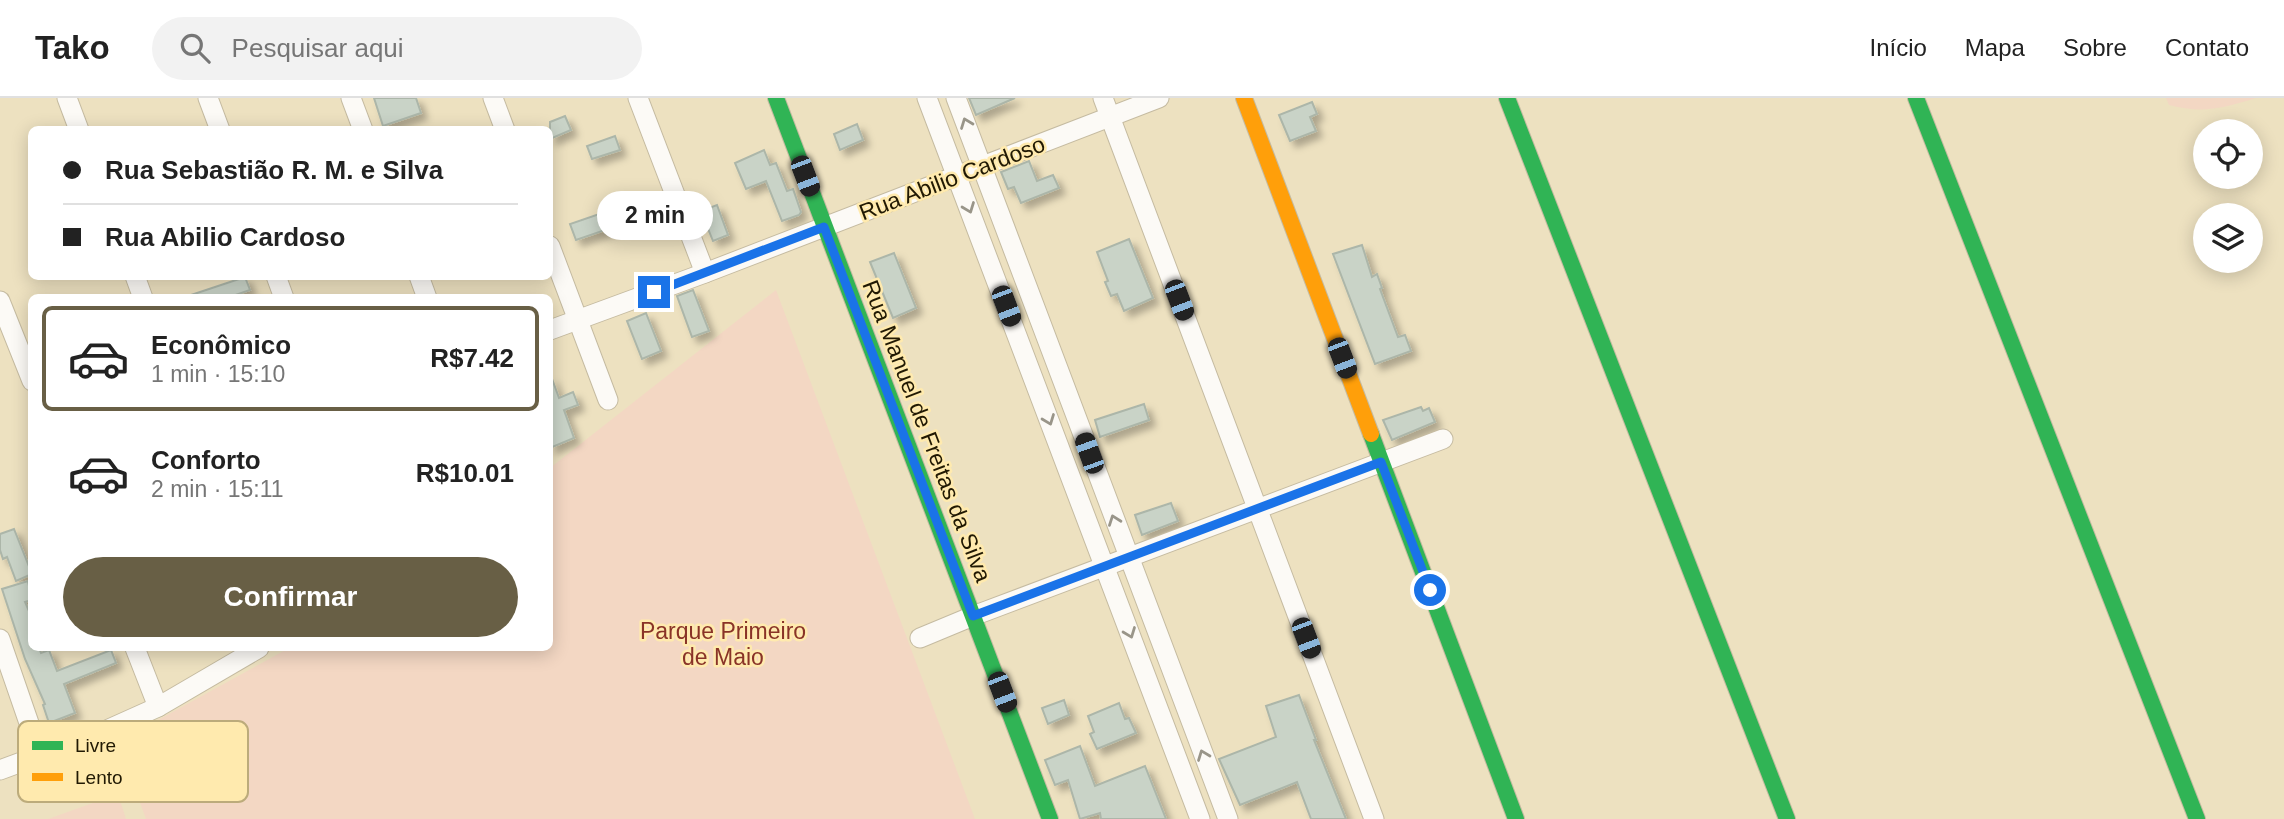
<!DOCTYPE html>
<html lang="pt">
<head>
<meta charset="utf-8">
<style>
  body { margin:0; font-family:Helvetica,sans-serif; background:#f2f2f2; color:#222; height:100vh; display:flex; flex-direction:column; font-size:26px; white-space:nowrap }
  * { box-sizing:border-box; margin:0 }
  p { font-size:23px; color:#767676 }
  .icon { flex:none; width:38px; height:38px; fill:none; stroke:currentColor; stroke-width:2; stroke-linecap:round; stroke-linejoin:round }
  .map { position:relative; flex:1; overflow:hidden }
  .side { position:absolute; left:28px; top:196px; width:525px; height:357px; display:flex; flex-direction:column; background:#fff; border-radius:10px; box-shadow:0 4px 18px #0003 }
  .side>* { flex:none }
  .guide { position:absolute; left:28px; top:28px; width:525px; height:154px; border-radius:10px; box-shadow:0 4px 18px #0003; display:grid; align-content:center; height:154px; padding:0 35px; background:#fff }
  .buttons { position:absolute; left:2193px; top:21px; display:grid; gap:14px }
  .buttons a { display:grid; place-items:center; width:70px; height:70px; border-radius:50%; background:#fff; box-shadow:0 4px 18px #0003; font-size:35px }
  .end { position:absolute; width:32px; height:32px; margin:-16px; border:9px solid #1a73e8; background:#fff; box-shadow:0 0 0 4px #fff }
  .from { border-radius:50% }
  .bubble { position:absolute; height:49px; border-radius:24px; background:#fff; box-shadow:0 4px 18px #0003; font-size:23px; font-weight:800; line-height:49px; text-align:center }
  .car { position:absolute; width:21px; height:42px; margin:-21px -10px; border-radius:9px; box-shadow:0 0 5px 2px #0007; background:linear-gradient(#222 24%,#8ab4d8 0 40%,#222 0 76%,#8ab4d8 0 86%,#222 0) }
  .guide b { display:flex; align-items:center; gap:24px; height:66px; font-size:26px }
  .guide b+b { border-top:2px solid #e0e0e0 }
  .guide i { width:18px; height:18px; background:#222 }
  ul { padding:12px 0 0; list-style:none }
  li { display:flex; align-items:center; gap:21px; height:105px; margin:0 14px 10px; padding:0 21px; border:4px solid transparent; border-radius:10px }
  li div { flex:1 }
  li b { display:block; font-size:26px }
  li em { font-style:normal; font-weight:800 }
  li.active { border-color:#685f45 }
  li>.icon { width:63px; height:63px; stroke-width:1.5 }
  .action { display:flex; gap:14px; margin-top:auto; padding:14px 35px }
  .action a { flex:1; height:80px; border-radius:42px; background:#685f45; color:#fff; font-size:28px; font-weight:800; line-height:80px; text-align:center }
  header { display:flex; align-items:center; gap:42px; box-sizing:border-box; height:98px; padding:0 35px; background:#fff; border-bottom:2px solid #e0e0e0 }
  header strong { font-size:33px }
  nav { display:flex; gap:38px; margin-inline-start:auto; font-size:24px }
  .search { width:490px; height:63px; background:#f2f2f2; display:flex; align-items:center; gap:18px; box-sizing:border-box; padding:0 24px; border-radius:38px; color:#767676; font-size:26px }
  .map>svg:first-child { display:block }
  .green { fill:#f3d7c3 }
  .building { fill:#c9d3c7; stroke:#acb6a9; stroke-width:2; filter:url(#shadow) }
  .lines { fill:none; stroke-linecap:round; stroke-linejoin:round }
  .street-casing { stroke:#c5bba1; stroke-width:21 }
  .fast-casing { stroke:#c5bba1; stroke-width:18 }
  .slow-casing { stroke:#c5bba1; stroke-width:18 }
  .street { stroke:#fcfaf6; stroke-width:19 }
  .fast { stroke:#30b455; stroke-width:16 }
  .slow { stroke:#ff9f0a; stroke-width:16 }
  .oneway { stroke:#999589 }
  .route { stroke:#1a73e8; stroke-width:9 }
  .labels { text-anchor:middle; stroke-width:5; stroke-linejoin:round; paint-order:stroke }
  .street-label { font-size:23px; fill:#211903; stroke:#ffeaae }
  .park-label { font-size:23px; fill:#893327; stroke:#ffeaae }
  .key { fill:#ffeaae; stroke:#bcab7b; stroke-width:2 }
  .key-label { font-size:19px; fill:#211903 }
</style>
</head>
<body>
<header>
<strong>Tako</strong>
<div class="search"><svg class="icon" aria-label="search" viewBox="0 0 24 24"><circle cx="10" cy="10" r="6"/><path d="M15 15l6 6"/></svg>Pesquisar aqui</div>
<nav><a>Início</a><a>Mapa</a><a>Sobre</a><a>Contato</a></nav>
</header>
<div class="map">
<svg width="2284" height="721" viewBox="0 0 2284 721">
  <defs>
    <filter id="shadow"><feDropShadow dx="6" dy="6" stdDeviation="3.5" flood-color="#0004"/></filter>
  </defs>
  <rect width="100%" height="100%" fill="#ede1c0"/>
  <g class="green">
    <path d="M 2166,0 L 2256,0 C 2223,10 2203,16 2169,7 Z"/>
    <polygon points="776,192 975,721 146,721 118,644 289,550 550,550 550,370"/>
    <polygon points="118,696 126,721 48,721"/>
  </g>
  <g class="building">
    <polygon points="374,0 416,0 421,15 383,28"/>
    <polygon points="969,0 1015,0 976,17"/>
    <polygon points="1312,4 1317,16 1310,19 1316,33 1290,43 1279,17"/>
    <polygon points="565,18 571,32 550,41 550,24"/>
    <polygon points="857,26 863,42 840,52 834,36"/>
    <polygon points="615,38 620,52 592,61 587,48"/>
    <polygon points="764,52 770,67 776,65 787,93 793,91 801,114 799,117 782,123 766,83 746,91 735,65"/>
    <polygon points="1029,63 1037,83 1053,77 1059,90 1021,105 1014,89 1008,91 1001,74"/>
    <polygon points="717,107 728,137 713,143 701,113"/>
    <polygon points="608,113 614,129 576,142 570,126"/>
    <polygon points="1129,141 1153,200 1124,213 1117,196 1111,198 1105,184 1108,183 1097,154"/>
    <polygon points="1362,147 1372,179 1377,176 1382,190 1380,191 1398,239 1405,237 1411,253 1375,266 1333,156"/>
    <polygon points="894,155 916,210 893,220 870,164"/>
    <polygon points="245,179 250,192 227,200 191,200 191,197"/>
    <polygon points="693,192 709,233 692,239 677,198"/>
    <polygon points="646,215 661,253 642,261 627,223"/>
    <polygon points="551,278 559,300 573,294 578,307 564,312 574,340 550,350"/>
    <polygon points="1144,306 1149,322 1100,339 1095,322"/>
    <polygon points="1421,309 1423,313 1429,310 1435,324 1392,342 1383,322"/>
    <polygon points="1171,405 1178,423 1142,437 1135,417"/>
    <polygon points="14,431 32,476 16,483 7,459 3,461 0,452 0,436"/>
    <polygon points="28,483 32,502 25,504 32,520 32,550 39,550 41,555 49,552 57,573 111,552 116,565 64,586 75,615 49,625 43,607 45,606 25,561 2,491"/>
    <polygon points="1299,597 1316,642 1314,642 1346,721 1311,721 1297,684 1240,707 1219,661 1276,639 1266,608"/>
    <polygon points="1064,602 1069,617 1048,626 1042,610"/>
    <polygon points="1119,605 1125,621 1129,620 1136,635 1097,651 1090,636 1094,634 1088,618"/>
    <polygon points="1080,648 1095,688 1145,668 1166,721 1101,721 1100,715 1080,721 1068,682 1055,687 1045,662"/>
  </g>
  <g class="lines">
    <defs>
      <g id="street">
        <polyline points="67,0 79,32"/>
        <polyline points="208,0 220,32"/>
        <polyline points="351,0 363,32"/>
        <polyline points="493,0 505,32"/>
        <polyline points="638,0 705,175"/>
        <polyline points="927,0 1200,721"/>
        <polyline points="956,0 1228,721"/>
        <polyline points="1103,0 1374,721"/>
        <polyline points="550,148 608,302"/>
        <polyline points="135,178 143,200"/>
        <polyline points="276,178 284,200"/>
        <polyline points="419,178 427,200"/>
        <polyline points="0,203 32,283"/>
        <polyline points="550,232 705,175 1159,0"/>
        <polyline points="920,540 973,518 1443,341"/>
        <polyline points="0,541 40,657"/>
        <polyline points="135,550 158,609"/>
        <polyline points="0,672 100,635 158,609 259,550"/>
      </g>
      <g id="fast">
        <polyline points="776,0 1050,721"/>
        <polyline points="1507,0 1787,721"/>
        <polyline points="1916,0 2197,721"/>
        <polyline points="1371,336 1516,721"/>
      </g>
      <polyline id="slow" points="1244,0 1371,336"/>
    </defs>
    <use href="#street" class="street-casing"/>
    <use href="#fast" class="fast-casing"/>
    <use href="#slow" class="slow-casing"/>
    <use href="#street" class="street"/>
    <use href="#fast" class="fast"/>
    <use href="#slow" class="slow"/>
  </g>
  <defs><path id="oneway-chevron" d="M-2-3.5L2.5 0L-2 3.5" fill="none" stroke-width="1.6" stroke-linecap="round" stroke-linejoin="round" transform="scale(1.75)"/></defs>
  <g class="oneway">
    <use href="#oneway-chevron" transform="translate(966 25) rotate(-111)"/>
    <use href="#oneway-chevron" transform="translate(969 110) rotate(69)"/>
    <use href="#oneway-chevron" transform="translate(1049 322) rotate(69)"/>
    <use href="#oneway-chevron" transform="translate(1114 422) rotate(-110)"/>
    <use href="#oneway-chevron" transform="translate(1130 535) rotate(69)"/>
    <use href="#oneway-chevron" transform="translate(1203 657) rotate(-111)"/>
  </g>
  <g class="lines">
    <polyline class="route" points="654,194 824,129 973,518 1381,364 1430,492"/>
  </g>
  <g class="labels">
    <g class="street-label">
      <text transform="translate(952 80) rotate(-21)" y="8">Rua Abilio Cardoso</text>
      <text transform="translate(927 333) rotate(69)" y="8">Rua Manuel de Freitas da Silva</text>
    </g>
    <g class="park-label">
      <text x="723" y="541">Parque Primeiro<tspan x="723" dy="26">de Maio</tspan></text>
    </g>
  </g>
  <rect x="18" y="623" width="230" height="81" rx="10" class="key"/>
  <rect x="32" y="643" width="31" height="9" fill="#30b455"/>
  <rect x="32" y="675" width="31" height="8" fill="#ff9f0a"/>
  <g class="key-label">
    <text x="75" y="654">Livre</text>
    <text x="75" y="686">Lento</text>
  </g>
</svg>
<div class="buttons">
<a><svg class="icon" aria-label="locate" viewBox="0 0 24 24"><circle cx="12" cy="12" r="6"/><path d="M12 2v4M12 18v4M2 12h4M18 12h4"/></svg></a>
<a><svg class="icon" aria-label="layers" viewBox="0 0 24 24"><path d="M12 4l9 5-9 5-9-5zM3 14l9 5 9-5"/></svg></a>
</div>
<i class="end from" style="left:1430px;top:492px"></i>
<i class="end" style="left:654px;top:194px"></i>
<div class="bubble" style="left:597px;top:93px;width:116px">2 min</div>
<i class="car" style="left:805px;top:78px;rotate:159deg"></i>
<i class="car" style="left:1179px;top:202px;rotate:159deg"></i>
<i class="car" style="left:1006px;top:208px;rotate:159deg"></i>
<i class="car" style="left:1342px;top:260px;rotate:159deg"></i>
<i class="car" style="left:1089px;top:355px;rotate:340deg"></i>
<i class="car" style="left:1306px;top:540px;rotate:159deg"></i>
<i class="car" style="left:1002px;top:594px;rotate:159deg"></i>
<div class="guide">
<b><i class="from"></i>Rua Sebastião R. M. e Silva</b>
<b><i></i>Rua Abilio Cardoso</b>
</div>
<section class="side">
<ul>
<li class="active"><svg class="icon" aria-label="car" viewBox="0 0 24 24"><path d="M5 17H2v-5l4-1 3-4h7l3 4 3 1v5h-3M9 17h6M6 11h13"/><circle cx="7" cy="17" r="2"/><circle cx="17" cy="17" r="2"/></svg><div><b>Econômico</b><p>1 min · 15:10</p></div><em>R$7.42</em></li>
<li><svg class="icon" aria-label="car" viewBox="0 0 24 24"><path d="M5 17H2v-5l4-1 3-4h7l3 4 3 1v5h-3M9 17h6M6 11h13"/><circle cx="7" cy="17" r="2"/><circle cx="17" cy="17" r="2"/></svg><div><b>Conforto</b><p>2 min · 15:11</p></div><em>R$10.01</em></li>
</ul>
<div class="action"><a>Confirmar</a></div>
</section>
</div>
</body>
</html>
